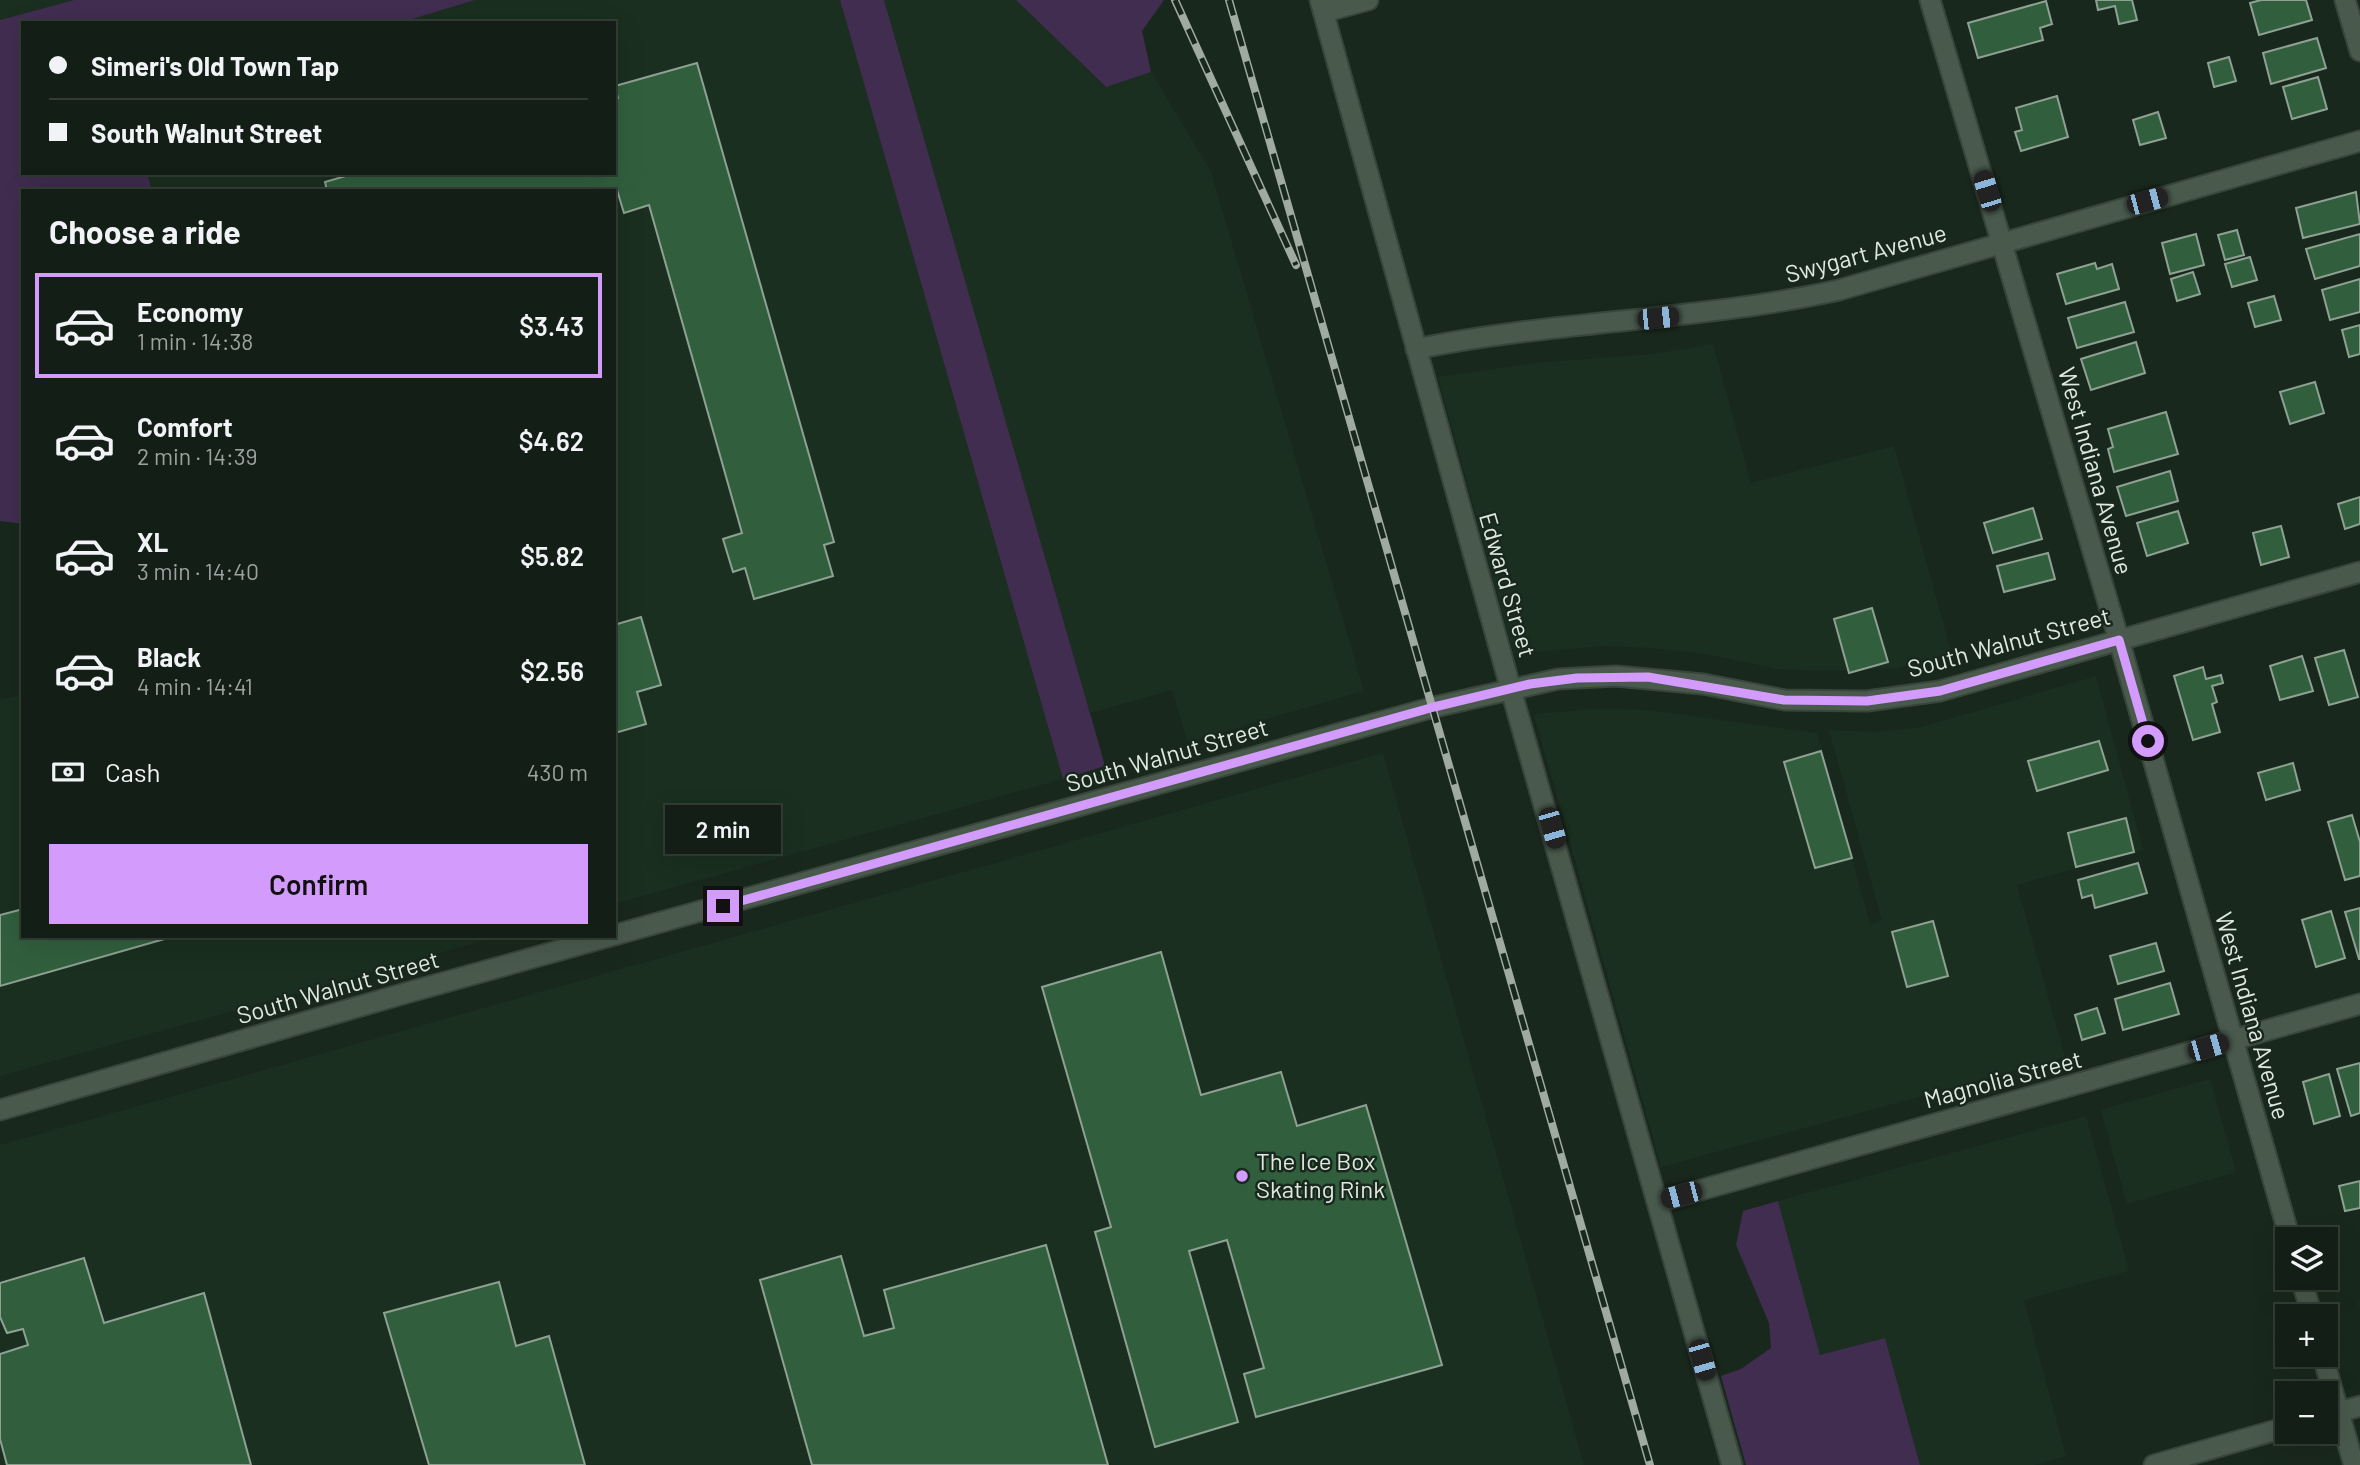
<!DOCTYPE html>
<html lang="en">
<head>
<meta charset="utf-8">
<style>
  body { margin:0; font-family:Barlow,sans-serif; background:#1c271f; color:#f1f3f6; height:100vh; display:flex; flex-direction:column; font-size:26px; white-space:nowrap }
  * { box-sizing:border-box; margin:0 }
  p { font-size:23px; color:#9da2a1 }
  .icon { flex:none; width:38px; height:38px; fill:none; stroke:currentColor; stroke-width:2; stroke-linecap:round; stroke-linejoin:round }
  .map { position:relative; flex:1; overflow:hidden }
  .side { position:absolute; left:21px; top:189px; width:595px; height:749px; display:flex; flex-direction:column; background:#131e16; border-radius:0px; box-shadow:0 7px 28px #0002,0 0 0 2px #323c35 }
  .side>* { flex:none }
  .guide { position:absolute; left:21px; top:21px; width:595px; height:154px; border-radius:0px; box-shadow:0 7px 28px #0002,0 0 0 2px #323c35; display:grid; align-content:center; height:154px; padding:0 28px; background:#131e16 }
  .buttons { position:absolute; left:2275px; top:1227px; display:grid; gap:14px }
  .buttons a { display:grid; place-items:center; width:63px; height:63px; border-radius:0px; background:#131e16; box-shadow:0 7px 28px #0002,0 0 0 2px #323c35; font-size:35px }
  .end { position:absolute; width:32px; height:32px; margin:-16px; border:9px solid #d39cfc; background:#111; box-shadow:0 0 0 4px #111 }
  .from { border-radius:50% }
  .bubble { position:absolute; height:49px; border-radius:0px; background:#131e16; box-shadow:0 7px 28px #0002,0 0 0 2px #323c35; font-size:23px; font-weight:600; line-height:49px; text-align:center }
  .car { position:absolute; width:21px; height:42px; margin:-21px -10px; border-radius:9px; box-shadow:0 0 5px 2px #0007; background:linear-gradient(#222 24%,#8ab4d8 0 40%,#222 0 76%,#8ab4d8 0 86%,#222 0) }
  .guide b { display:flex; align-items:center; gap:24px; height:66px; font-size:26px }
  .guide b+b { border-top:2px solid #323c35 }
  .guide i { width:18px; height:18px; background:#f1f3f6 }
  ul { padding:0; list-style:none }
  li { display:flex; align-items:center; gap:21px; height:105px; margin:0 14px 10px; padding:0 14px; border:4px solid transparent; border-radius:0px }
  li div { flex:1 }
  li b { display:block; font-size:26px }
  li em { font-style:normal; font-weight:600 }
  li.active { border-color:#d39cfc }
  li>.icon { width:63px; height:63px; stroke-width:1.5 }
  h2 { padding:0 28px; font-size:32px; line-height:84px }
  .pay { display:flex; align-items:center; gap:18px; height:77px; padding:0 28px; font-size:26px }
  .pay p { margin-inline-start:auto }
  .button { display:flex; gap:14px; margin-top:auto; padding:14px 28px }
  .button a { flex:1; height:80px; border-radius:0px; background:#d39cfc; color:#111; font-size:28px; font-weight:600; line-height:80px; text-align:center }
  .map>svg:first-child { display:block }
  .built { fill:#1a2f1f }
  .green { fill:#412d50 }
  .building { fill:#315f3e; stroke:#8ea192; stroke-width:2 }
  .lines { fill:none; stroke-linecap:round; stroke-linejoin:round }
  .minor-casing { stroke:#39453b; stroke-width:23 }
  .tertiary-casing { stroke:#39453b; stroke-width:23 }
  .minor { stroke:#495a4d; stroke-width:19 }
  .tertiary { stroke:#495a4d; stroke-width:19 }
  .rail-casing { stroke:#9faaa1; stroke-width:8 }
  .rail { stroke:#19281d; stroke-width:5; stroke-dasharray:16; stroke-linecap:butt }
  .route { stroke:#d39cfc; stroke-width:9 }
  .poi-dot { fill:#d39cfc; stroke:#19281d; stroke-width:2.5 }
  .labels { text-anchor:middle; stroke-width:5; stroke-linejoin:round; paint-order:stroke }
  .street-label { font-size:24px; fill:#e0e9e1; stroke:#19281d }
  .poi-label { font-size:24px; fill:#e0e9e1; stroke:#19281d; text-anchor:start }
</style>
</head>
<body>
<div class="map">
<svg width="2360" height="1465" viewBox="0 0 2360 1465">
  <rect width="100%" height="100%" fill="#19281d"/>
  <g class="built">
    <polygon points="0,0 74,0 0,20"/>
    <polygon points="475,0 840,0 1063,779 614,904 614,191 152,191 147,173 614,173 614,23 399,23"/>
    <polygon points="884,0 1016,0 1105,87 1151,72 1211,172 1364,691 1188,742 1172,690 1090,713"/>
    <polygon points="1713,344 1751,483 1894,446 1952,655 1898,668 1832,671 1778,669 1700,653 1650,648 1602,646 1514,654 1438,377 1535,363 1653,354"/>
    <polygon points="2096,676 2143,850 2017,885 2065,1057 1661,1167 1534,714 1595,709 1647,710 1817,733 1870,924 1882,920 1829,730 1877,732 1922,727"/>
    <polygon points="23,694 23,936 500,936 0,1076 0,700"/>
    <polygon points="1383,753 1584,1465 0,1465 0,1145"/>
    <polygon points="2210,1079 2236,1172 2127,1204 2101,1110"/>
    <polygon points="2086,1116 2129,1271 2024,1300 2066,1456 2034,1465 1920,1465 1885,1338 1820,1356 1778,1201"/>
  </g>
  <g class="green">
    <polygon points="74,0 475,0 399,23 23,23 23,173 147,173 152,191 23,191 23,524 0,521 0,20"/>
    <polygon points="840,0 884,0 1090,713 1105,766 1063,779"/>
    <polygon points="1016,0 1164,0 1142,31 1151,72 1106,87"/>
    <polygon points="1778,1201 1820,1355 1885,1338 1920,1465 1746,1465 1721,1376 1741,1369 1771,1348 1769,1323 1736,1245 1743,1211"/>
  </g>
  <g class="building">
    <polygon points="2096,0 2132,0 2137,20 2119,24 2115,6 2098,10"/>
    <polygon points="2261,0 2306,0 2312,20 2259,35 2250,3"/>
    <polygon points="2046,1 2052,24 2040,28 2043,40 1978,58 1968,23"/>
    <polygon points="2317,38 2326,68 2271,84 2263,53"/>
    <polygon points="2229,57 2236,81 2214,87 2208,63"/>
    <polygon points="697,63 834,542 824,545 833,576 754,599 745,568 733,572 723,539 742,533 649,205 624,213 617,190 327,191 325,182 356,173 614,173 614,99 618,98 615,86"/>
    <polygon points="2318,77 2327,109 2292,119 2283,87"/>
    <polygon points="2057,96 2068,137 2021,151 2015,132 2022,130 2016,108"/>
    <polygon points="2158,112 2166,138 2140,145 2133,120"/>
    <polygon points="2356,192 2360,224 2303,238 2296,208"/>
    <polygon points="2237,230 2244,255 2225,260 2218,235"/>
    <polygon points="2196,234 2204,265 2170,274 2162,243"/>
    <polygon points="2360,234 2360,266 2315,279 2306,249"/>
    <polygon points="2250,257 2257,280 2232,287 2225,264"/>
    <polygon points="2095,263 2097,269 2112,264 2119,289 2066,304 2057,274"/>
    <polygon points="2193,272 2200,294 2177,301 2171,279"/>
    <polygon points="2360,279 2360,312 2330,320 2322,290"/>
    <polygon points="2274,296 2281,320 2255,327 2248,303"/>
    <polygon points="2125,302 2134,332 2077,348 2068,318"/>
    <polygon points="2360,325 2360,354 2349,357 2342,330"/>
    <polygon points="2136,342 2145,373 2091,390 2081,359"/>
    <polygon points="2315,382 2324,413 2290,424 2280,392"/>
    <polygon points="2166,412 2178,454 2114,472 2108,449 2113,447 2108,429"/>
    <polygon points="2170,471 2178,501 2126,516 2117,487"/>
    <polygon points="2360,497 2360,524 2345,529 2338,504"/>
    <polygon points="2033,508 2042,539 1993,553 1984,523"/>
    <polygon points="2178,511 2188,543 2147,556 2137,523"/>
    <polygon points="2281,526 2289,557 2261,565 2253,533"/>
    <polygon points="2048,553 2055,579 2004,592 1997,566"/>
    <polygon points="1872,608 1888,662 1849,673 1834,619"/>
    <polygon points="641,617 661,685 637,692 646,724 615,733 614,625"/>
    <polygon points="2344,650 2358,697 2329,705 2315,658"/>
    <polygon points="2302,656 2313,691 2280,700 2270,666"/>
    <polygon points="2203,667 2206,679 2221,675 2223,683 2212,686 2217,702 2212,704 2220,732 2193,740 2174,676"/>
    <polygon points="2099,741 2108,770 2037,791 2028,761"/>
    <polygon points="1821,751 1852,858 1815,868 1784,762"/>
    <polygon points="2293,763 2300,790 2266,800 2258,773"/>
    <polygon points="2352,815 2360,842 2360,876 2345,880 2328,822"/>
    <polygon points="2126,818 2134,852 2076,867 2068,833"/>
    <polygon points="2138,863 2147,893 2095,908 2092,895 2082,898 2078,880"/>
    <polygon points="2360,908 2360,959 2359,959 2345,912"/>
    <polygon points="23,909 23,936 175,936 0,986 0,915"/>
    <polygon points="2331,911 2345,958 2316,967 2302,920"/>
    <polygon points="1933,921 1948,976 1907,987 1892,932"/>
    <polygon points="2156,943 2164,971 2118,984 2110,956"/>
    <polygon points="1161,952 1201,1095 1281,1072 1297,1126 1366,1105 1442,1365 1256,1417 1244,1374 1264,1368 1227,1240 1189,1251 1238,1422 1155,1447 1095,1232 1111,1227 1042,987"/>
    <polygon points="2170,983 2179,1014 2123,1030 2115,999"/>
    <polygon points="2097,1008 2105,1033 2082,1040 2075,1015"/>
    <polygon points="2360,1063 2360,1113 2351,1116 2337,1069"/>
    <polygon points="2329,1074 2340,1116 2314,1124 2303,1082"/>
    <polygon points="2360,1181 2360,1208 2345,1211 2339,1186"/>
    <polygon points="1046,1245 1108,1465 812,1465 760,1280 841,1256 864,1336 894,1328 884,1290"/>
    <polygon points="84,1258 104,1323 204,1293 251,1465 7,1465 0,1439 0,1354 28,1345 23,1329 7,1333 0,1317 0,1283"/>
    <polygon points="499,1282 516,1346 549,1336 585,1465 429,1465 384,1313"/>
  </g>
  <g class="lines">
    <defs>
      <g id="minor">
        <polyline points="1320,0 1511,690 1732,1465"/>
        <polyline points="2345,0 2360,51"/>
        <polyline points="1324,12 1368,0"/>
        <path d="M 1416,349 C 1556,320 1699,321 1839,290 L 2360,141"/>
        <polyline points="1658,1202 2360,1004"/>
        <polyline points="2326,1416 2360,1406"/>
        <polyline points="2154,1465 2287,1427"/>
      </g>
      <g id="tertiary">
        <polyline points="1930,0 2119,640 2290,1239"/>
        <polyline points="0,1110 406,993 1434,707 1558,679 1616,676 1703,684 1785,700 1867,701 1940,691 2360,572"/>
        <polyline points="2301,1278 2312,1316"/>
        <polyline points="2322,1354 2354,1465"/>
      </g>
    </defs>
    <use href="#minor" class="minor-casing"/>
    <use href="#tertiary" class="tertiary-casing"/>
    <use href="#minor" class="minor"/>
    <use href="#tertiary" class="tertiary"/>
    <defs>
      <g id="rail">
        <polyline points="1175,0 1296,265"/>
        <polyline points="1229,0 1650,1465"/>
      </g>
    </defs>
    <use href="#rail" class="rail-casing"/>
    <use href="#rail" class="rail"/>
  </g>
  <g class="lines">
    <polyline class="route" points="723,906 1434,707 1530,684 1577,678 1648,677 1784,700 1867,701 1940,691 2119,640 2148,741"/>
  </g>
  <circle class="poi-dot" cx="1242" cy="1176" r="7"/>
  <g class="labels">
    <g class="street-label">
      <text transform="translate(1866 254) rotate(-15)" y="8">Swygart Avenue</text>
      <text transform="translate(2095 471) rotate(74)" y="8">West Indiana Avenue</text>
      <text transform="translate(1507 585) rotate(74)" y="8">Edward Street</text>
      <text transform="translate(2009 643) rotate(-15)" y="8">South Walnut Street</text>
      <text transform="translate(1167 756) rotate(-16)" y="8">South Walnut Street</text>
      <text transform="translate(338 988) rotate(-16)" y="8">South Walnut Street</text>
      <text transform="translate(2252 1016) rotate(74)" y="8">West Indiana Avenue</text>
      <text transform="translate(2003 1080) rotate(-15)" y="8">Magnolia Street</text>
    </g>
    <g class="poi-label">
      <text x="1256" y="1170">The Ice Box<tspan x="1256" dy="28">Skating Rink</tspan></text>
    </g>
  </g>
</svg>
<div class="buttons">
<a><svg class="icon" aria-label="layers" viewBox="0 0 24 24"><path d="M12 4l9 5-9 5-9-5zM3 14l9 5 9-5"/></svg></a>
<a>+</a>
<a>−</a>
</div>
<i class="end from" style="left:2148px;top:741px"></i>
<i class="end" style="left:723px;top:906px"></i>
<div class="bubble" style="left:665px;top:805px;width:116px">2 min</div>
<i class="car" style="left:1987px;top:191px;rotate:343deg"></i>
<i class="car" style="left:2147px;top:201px;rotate:75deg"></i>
<i class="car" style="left:1658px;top:318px;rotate:84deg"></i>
<i class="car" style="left:1552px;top:828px;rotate:164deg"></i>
<i class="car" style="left:2208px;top:1047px;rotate:74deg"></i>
<i class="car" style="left:1681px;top:1195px;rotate:255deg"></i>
<i class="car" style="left:1702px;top:1360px;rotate:164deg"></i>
<div class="guide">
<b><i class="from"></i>Simeri's Old Town Tap</b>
<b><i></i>South Walnut Street</b>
</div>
<section class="side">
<h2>Choose a ride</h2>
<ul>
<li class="active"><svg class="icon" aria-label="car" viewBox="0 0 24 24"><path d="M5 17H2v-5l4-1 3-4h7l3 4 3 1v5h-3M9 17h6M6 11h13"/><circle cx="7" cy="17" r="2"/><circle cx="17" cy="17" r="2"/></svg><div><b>Economy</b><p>1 min · 14:38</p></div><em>$3.43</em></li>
<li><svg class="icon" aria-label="car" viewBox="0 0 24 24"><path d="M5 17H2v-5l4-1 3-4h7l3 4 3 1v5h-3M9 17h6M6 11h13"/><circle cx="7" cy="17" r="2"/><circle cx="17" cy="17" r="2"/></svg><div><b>Comfort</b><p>2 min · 14:39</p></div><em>$4.62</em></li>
<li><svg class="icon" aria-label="car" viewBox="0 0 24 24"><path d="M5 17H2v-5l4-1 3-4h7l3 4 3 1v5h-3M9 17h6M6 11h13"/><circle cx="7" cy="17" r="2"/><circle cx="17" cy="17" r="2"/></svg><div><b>XL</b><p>3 min · 14:40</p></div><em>$5.82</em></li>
<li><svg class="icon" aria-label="car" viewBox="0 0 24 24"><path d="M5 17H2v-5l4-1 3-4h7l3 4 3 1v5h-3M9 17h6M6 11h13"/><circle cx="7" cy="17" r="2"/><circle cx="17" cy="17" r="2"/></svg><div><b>Black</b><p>4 min · 14:41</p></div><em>$2.56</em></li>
</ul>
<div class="pay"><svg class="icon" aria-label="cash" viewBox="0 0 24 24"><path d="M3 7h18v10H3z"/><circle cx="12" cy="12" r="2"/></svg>Cash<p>430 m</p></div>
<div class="button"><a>Confirm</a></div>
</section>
</div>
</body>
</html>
